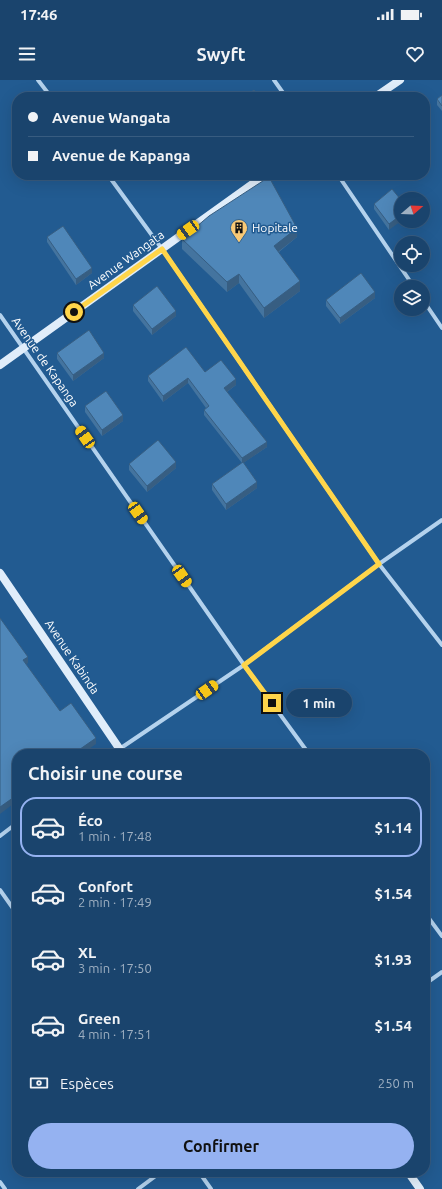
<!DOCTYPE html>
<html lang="fr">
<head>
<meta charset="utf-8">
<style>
  body { margin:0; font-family:Ubuntu,sans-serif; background:#274e75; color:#f1f3f6; height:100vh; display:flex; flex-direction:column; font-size:15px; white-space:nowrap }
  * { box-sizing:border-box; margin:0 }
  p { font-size:13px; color:#9fb0c2 }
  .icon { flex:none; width:22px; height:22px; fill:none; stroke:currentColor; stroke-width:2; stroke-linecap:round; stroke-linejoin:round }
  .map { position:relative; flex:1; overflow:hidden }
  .side { position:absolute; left:12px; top:669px; width:418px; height:428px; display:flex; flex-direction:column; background:#1a446d; border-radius:16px; box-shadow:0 4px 16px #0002,0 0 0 1px #385c80 }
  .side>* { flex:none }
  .hud { position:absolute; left:12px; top:12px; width:418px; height:88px; border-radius:16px; box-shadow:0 4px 16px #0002,0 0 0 1px #385c80; display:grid; align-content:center; height:88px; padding:0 16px; background:#1a446d }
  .needle { width:26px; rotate:71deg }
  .buttons { position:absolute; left:394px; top:112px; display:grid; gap:8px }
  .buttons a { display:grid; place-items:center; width:36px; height:36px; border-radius:50%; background:#1a446d; box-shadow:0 4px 16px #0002,0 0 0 1px #385c80; font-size:20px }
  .end { position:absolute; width:18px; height:18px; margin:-9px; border:5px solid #ffd54a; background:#111; box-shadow:0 0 0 2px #111 }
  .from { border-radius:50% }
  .bubble { position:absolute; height:28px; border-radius:14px; background:#1a446d; box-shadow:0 4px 16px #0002,0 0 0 1px #385c80; font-size:13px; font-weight:700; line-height:28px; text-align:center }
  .car { position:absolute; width:12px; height:24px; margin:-12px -6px; border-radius:5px; box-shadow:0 0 3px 1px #0007; background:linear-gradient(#f5c518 24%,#345 0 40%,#f5c518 0 76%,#345 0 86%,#f5c518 0) }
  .hud b { display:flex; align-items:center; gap:14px; height:38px; font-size:15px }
  .hud b+b { border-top:1px solid #385c80 }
  .hud i { width:10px; height:10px; background:#f1f3f6 }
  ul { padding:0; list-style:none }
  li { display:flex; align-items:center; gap:12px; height:60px; margin:0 8px 6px; padding:0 8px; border:2px solid transparent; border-radius:16px }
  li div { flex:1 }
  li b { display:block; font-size:15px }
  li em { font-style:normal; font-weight:700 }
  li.selected { border-color:#95b2f1 }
  li>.icon { width:36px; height:36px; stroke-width:1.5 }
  h2 { padding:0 16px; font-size:18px; line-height:48px }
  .pay { display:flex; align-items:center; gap:10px; height:44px; padding:0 16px; font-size:15px }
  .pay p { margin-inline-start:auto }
  .primary-button { display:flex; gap:8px; margin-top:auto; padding:8px 16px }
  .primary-button a { flex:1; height:46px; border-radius:24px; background:#95b2f1; color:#111; font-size:16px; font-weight:700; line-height:46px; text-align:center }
  .status { display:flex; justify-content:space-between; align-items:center; height:28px; padding:0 20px; background:#1a446d; direction:ltr }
  .status svg { height:11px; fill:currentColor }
  header { display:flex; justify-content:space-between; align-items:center; height:52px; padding:0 16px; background:#1a446d; font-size:18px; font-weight:700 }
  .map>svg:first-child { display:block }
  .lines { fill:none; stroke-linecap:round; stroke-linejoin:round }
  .street { stroke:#b4d2ed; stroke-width:4 }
  .secondary { stroke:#e0edfa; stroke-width:8 }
  .wall { fill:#44749f }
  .shaded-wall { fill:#375e82 }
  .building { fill:#4f87b9; stroke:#375e82 }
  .route { stroke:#ffd54a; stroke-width:5 }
  .labels { text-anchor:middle; stroke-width:3; stroke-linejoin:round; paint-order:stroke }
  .poi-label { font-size:12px; fill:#fff; stroke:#225b91; text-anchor:start }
  .street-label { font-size:12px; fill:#fff; stroke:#225b91 }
</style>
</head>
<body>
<div class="status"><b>17:46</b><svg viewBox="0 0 49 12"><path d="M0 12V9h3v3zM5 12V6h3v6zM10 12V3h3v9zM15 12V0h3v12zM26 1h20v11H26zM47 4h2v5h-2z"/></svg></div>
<header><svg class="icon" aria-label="menu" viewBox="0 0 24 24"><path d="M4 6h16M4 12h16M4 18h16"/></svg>Swyft<svg class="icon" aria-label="heart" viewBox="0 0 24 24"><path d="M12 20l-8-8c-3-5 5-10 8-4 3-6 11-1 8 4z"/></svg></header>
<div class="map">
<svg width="442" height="1109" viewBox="0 0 442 1109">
  <rect width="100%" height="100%" fill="#225b91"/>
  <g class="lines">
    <g class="street">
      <polyline points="38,0 51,17"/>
      <polyline points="274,0 286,17"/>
      <polyline points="108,95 162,169 379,484 442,565"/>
      <polyline points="338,95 414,207"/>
      <polyline points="423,220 442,248"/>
      <polyline points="0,235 244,585 309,674"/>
      <polyline points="112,674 244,585 379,484 442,440"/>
      <polyline points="0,756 17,743"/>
      <polyline points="0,810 17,834"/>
      <polyline points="425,833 442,856"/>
      <polyline points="425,904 442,892"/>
      <polyline points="199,1092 211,1109"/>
      <polyline points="0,1102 5,1109"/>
      <polyline points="138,1109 161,1092"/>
    </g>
    <g class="secondary">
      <polyline points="375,17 400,0"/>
      <polyline points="0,285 265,95"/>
      <polyline points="0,493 123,674"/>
      <polyline points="408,1092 420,1109"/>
    </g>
  </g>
  <g class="wall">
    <polygon points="442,15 442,31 437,25 437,19"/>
    <polygon points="392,109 389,150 374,129 374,124"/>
    <polygon points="47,157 92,193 76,205 47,162"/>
    <polygon points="297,157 279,172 300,211 264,238 239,203 227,212 182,169 182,159"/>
    <polygon points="375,218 340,244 326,226 326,220"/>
    <polygon points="133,225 176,236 152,255 133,231"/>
    <polygon points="57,273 104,278 73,301 57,279"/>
    <polygon points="205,292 236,305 227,312 267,367 243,383 257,408 226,430 212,410 212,404 242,383 204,335 204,330 206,328 188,303 163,322 148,301 148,296"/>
    <polygon points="85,326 123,341 102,356 85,332"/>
    <polygon points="129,384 176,388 147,412 129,390"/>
  </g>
  <g class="shaded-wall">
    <polygon points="401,135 401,141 389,150 389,144"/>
    <polygon points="297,148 297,157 274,175 274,166"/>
    <polygon points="92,188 92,193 76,205 76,199"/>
    <polygon points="239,194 239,203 227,212 227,202"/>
    <polygon points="300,201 300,211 264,238 264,228"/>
    <polygon points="375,212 375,218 340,244 340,238"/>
    <polygon points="176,231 176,236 152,255 152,249"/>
    <polygon points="104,273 104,278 73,301 73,295"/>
    <polygon points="188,298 188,303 163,322 163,316"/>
    <polygon points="236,299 236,305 224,314 224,308"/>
    <polygon points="123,335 123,341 102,356 102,350"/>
    <polygon points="267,362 267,367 242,384 242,378"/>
    <polygon points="176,382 176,388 147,412 147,406"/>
    <polygon points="257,402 257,408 226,430 226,424"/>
    <polygon points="28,577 28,583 23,587 23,580"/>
    <polygon points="96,658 96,664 82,674 73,674"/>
    <polygon points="17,715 17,721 0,734 0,727"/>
  </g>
  <g class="building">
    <polygon points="254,10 260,17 244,17"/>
    <polygon points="442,15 442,26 437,19"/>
    <polygon points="269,97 297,148 274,166 300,201 264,228 239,194 227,202 182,159 209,136"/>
    <polygon points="392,109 401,120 401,135 389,144 374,124"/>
    <polygon points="63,146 92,188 76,199 47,157"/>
    <polygon points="361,193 375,212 340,238 326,220"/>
    <polygon points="157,206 176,231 152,249 133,225"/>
    <polygon points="89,250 104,273 73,295 57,273"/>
    <polygon points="186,267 205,292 221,280 236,299 224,308 267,362 242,378 204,330 209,326 188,298 163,316 148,296"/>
    <polygon points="106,311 123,335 102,350 85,326"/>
    <polygon points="158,360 176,382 147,406 129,384"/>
    <polygon points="243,382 257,402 226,424 212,404"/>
    <polygon points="0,538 28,577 23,580 60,631 71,623 96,658 73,674 17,674 17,715 0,727"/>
  </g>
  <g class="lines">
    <polyline class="route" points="74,232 162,169 379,484 244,585 272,623"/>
  </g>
  <defs>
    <symbol id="building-pin" viewBox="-11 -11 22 30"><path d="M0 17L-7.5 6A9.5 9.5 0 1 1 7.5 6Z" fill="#f8c976" stroke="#225b91"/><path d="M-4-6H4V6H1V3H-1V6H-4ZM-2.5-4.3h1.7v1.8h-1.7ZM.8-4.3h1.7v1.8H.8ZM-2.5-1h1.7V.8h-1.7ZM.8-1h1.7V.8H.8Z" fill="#111"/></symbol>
  </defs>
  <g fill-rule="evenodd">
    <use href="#building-pin" x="229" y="138" width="20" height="27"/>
  </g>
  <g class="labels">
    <g class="poi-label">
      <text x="252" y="152">Hopitale</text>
    </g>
    <g class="street-label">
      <text transform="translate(126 180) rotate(-36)" y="4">Avenue Wangata</text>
      <text transform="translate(45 282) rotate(55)" y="4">Avenue de Kapanga</text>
      <text transform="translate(72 577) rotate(56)" y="4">Avenue Kabinda</text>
    </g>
  </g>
</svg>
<div class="buttons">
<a><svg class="needle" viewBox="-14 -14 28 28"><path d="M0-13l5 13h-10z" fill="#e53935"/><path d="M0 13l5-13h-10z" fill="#9fb0c2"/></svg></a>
<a><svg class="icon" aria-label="locate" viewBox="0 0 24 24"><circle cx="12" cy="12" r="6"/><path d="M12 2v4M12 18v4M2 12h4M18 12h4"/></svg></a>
<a><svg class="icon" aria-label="layers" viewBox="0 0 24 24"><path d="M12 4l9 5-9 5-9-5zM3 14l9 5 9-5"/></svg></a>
</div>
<i class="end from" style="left:74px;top:232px"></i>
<i class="end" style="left:272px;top:623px"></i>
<div class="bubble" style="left:286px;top:609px;width:66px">1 min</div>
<i class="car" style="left:188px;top:150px;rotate:235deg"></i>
<i class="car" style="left:85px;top:357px;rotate:325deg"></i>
<i class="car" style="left:138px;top:433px;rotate:145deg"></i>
<i class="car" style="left:182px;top:496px;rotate:145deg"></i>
<i class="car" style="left:207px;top:610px;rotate:56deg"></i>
<div class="hud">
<b><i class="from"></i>Avenue Wangata</b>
<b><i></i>Avenue de Kapanga</b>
</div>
<section class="side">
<h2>Choisir une course</h2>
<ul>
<li class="selected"><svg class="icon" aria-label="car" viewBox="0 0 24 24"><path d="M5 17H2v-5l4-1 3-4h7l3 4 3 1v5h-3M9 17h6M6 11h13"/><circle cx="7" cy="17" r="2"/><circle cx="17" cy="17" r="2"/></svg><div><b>Éco</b><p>1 min · 17:48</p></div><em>$1.14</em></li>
<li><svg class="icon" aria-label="car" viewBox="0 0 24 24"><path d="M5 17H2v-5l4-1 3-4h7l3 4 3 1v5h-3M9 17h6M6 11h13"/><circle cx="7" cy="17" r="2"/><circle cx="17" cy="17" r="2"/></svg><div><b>Confort</b><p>2 min · 17:49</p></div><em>$1.54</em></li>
<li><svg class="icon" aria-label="car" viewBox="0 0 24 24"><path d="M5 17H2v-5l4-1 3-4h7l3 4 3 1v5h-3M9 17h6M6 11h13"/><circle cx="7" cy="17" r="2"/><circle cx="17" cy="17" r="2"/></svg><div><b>XL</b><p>3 min · 17:50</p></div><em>$1.93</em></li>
<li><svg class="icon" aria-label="car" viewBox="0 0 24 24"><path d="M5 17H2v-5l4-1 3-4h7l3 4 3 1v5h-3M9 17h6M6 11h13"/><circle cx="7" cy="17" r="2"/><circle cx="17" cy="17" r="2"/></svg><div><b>Green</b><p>4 min · 17:51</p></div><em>$1.54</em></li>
</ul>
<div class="pay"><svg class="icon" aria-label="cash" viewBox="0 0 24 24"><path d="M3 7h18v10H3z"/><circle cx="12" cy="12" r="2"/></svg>Espèces<p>250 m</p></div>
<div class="primary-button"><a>Confirmer</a></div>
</section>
</div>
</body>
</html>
